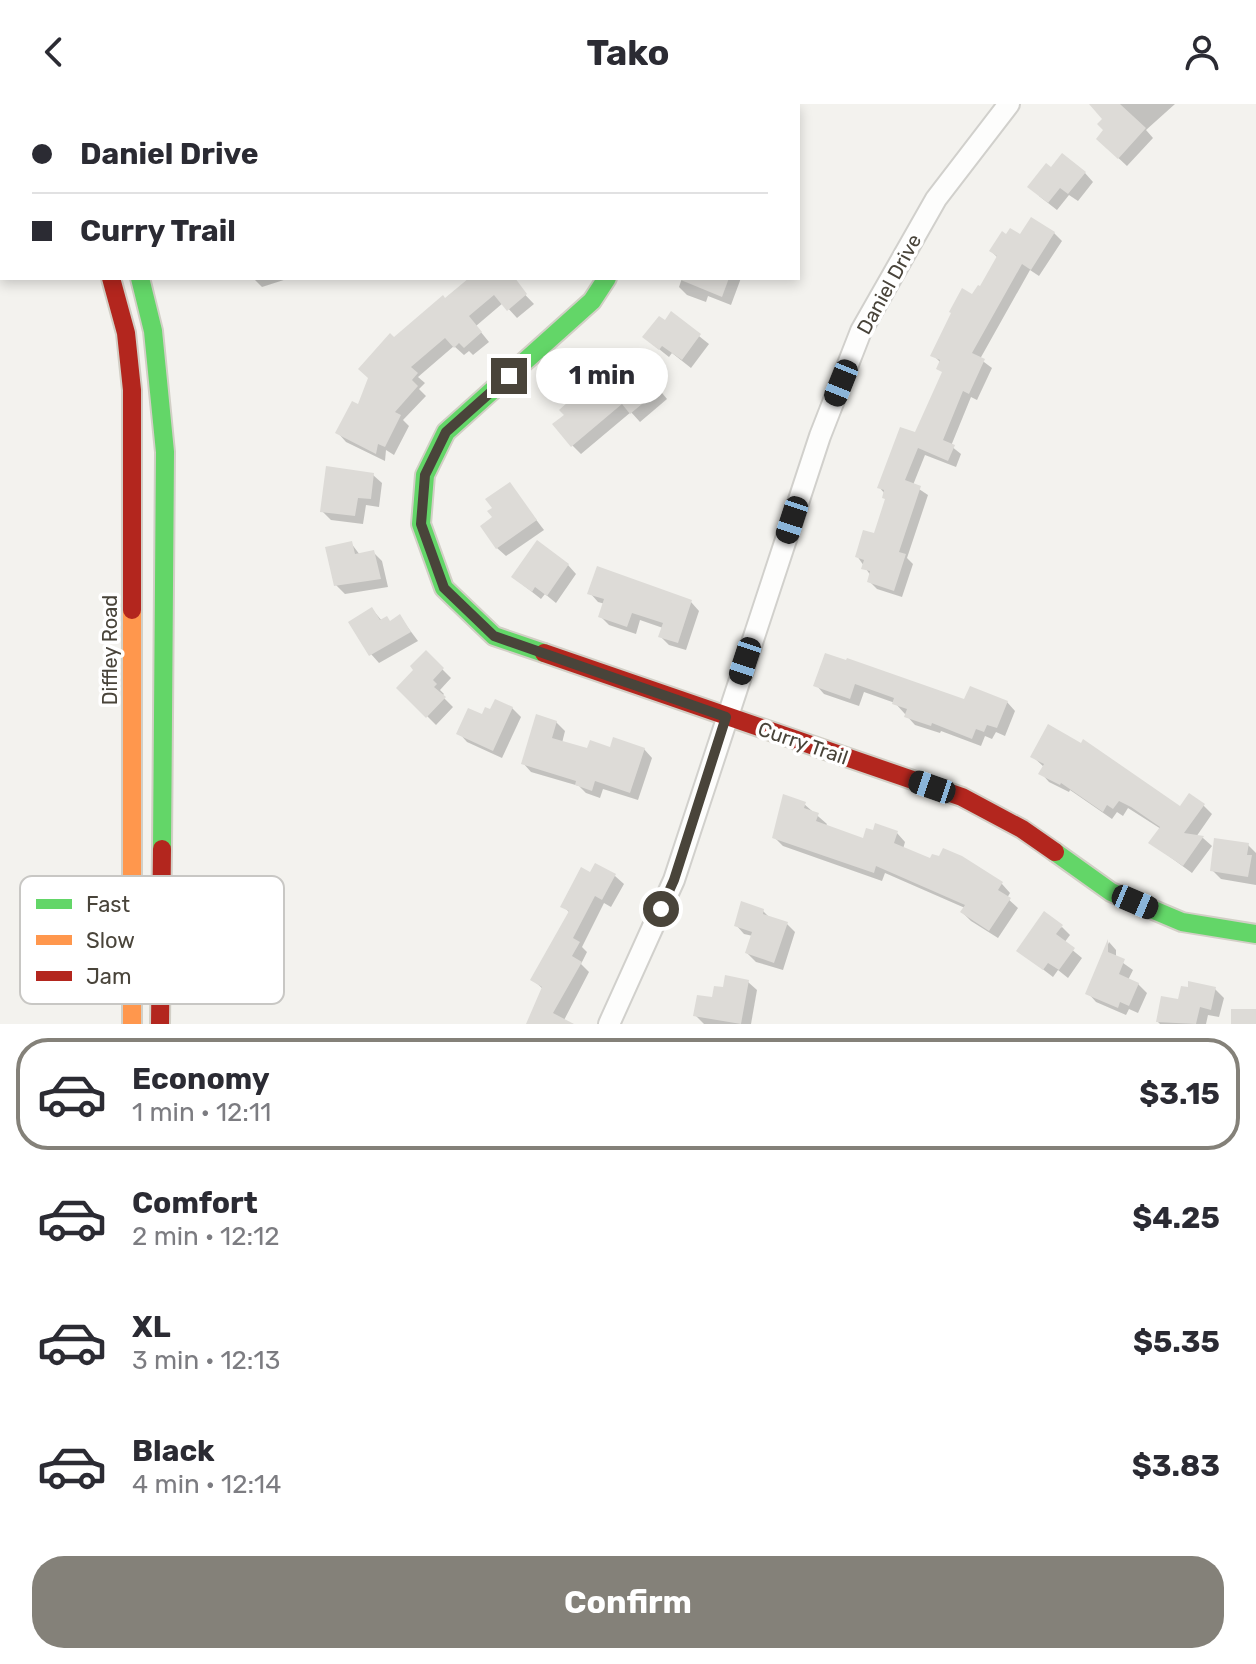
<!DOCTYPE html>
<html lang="en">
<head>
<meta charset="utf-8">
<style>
  body { margin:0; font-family:Rubik,sans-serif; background:#f2f2f3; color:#2b2b33; height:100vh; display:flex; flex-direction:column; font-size:30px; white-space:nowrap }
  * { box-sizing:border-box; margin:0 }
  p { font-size:26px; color:#7c7c81 }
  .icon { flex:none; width:44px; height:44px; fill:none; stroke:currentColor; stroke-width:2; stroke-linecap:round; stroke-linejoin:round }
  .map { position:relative; height:920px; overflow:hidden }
  .side { display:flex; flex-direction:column; background:#fff; flex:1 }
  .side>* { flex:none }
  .top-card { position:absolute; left:0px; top:0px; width:800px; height:176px; box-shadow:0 4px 12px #0003; display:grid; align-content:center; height:176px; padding:0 32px; background:#fff }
  .end { position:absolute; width:36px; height:36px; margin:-18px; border:10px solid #49443a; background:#fff; box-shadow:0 0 0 4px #fff }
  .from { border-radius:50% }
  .bubble { position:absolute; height:56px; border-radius:28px; background:#fff; box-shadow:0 4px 12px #0003; font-size:26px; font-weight:700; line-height:56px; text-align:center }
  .car { position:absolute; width:24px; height:48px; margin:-24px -12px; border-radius:10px; box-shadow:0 0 6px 2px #0007; background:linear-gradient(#222 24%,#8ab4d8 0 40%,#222 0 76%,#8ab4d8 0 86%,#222 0) }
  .top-card b { display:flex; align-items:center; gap:28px; height:76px; font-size:30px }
  .top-card b+b { border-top:2px solid #e1e1e2 }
  .top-card i { width:20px; height:20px; background:#2b2b33 }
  ul { padding:14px 0 0; list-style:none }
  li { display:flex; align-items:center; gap:24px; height:112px; margin:0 16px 12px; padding:0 16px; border:4px solid transparent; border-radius:32px }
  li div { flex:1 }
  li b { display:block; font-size:30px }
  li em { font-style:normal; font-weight:700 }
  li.on { border-color:#848179 }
  li>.icon { width:72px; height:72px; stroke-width:1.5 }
  .cta { display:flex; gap:16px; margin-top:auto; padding:16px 32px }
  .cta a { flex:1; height:92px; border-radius:32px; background:#848179; color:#fff; font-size:32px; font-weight:700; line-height:92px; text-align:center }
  header { display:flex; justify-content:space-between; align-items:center; height:104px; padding:0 32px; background:#fff; font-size:36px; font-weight:700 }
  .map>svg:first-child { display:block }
  .shadow { fill:#0003 }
  .building { fill:#dddbd7 }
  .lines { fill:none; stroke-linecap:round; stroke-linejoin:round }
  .street-casing { stroke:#d1d0cc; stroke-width:24 }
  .fast-casing { stroke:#d2cfc6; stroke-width:22 }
  .slow-casing { stroke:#d2cfc6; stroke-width:22 }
  .jam-casing { stroke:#d2cfc6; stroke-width:22 }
  .street { stroke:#fdfdfc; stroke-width:20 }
  .fast { stroke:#63d668; stroke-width:18 }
  .slow { stroke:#ff974d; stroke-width:18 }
  .jam { stroke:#b3261e; stroke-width:18 }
  .route { stroke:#49443a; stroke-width:10 }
  .labels { text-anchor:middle; stroke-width:7; stroke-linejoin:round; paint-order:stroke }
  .street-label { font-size:20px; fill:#49443a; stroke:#fff }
  .key { fill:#fff; stroke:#c8c7c4; stroke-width:2 }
  .key-label { font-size:22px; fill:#49443a }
</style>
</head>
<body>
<header><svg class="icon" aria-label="back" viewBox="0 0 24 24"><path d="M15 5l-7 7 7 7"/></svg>Tako<svg class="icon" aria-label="person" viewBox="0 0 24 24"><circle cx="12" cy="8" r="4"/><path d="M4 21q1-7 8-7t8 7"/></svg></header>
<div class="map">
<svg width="1256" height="920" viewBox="0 0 1256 920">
  <rect width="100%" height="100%" fill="#f3f2ee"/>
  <g class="shadow">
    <rect x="546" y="0" width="35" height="2"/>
    <polygon points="1104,0 1175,0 1146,26 1153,34 1127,62 1098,35 1106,26"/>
    <polygon points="1051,65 1085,69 1093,78 1078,97 1069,91 1057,106 1039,92"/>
    <polygon points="1054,129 1062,137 1039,172 1030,166 980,255 992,264 977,296 971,293 951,342 961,350 956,363 925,351 913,381 928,391 907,454 913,460 902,493 877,485 869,477 871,472 857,452 875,432 887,396 885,390 879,383 916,331 944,270 941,259 933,251 981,185 998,154 991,147 1020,133"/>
    <polygon points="253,174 290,174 262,183"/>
    <polygon points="471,174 509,174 534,200 517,214 503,199 476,222 489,238 473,251 469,247 464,251 454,242 418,273 425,279 419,285 426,292 403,316 409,322 394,351 386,346 385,357 346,338 338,329 359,302 394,235"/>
    <polygon points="682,174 741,174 731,201 708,192 706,198 687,191 679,183"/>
    <polygon points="671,210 709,240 691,264 672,249 669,253 654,241"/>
    <polygon points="635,278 653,278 667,295 640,318 631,308 581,350 572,341"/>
    <polygon points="373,371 382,379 379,403 366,401 363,420 331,416 322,407"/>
    <polygon points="509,380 544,426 506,452 497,444 495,414"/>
    <polygon points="351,439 360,451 373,448 382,457 388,483 345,490 336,481"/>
    <polygon points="568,461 576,470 556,499 545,490 541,495 513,473"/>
    <polygon points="590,489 691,498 699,507 686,546 669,541 660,532 663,524 640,516 636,530 609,521 601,513 605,500 598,498"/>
    <polygon points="372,505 382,517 391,519 400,513 418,537 379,559 371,550"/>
    <polygon points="426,549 451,574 440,586 444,590 442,592 453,603 436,621 399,584 416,566"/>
    <polygon points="826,552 965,598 1007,598 1015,607 1005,632 996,628 992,635 985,632 981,642 941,627 940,629 915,621 895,599 864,588 859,602 824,590 816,581"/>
    <polygon points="512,604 521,613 502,654 467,638 459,629"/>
    <polygon points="556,618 565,627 562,639 588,647 644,645 652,654 638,696 603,685 600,694 586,689 579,682 531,668 523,659"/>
    <polygon points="1032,652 1181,705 1203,701 1212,710 1196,733 1203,734 1212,742 1192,769 1151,739 1161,725 1128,704 1123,712 1117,708 1112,715 1070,686 1069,688 1049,678 1041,669 1044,663"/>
    <polygon points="804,700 827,720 825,723 864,737 897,729 905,738 903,745 1002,780 1010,789 1007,794 1018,804 998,834 971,817 962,808 965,804 885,769 882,777 783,742 774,733"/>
    <polygon points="1248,741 1256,749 1256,781 1221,775 1212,766"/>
    <polygon points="591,771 615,772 624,780 611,803 604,799 582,843 587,848 581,860 589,868 562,920 528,920 543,885 533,876 570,809 563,802"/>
    <polygon points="763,807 771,815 787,820 795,828 783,866 756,858 747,849 753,832 744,830 736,821"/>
    <polygon points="1062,823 1070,831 1064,839 1082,854 1068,874 1058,866 1053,873 1019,847"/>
    <polygon points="1109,838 1116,846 1116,854 1133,866 1128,876 1138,880 1147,889 1138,909 1129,905 1126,911 1096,898 1088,889"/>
    <polygon points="748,878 757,886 751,920 704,920 695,911 725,886"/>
    <polygon points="1215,885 1224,894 1219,913 1208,911 1206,920 1160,920 1158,918 1180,897"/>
  </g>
  <g class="building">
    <polygon points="1089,0 1120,0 1146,24 1118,55 1096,35 1103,26 1097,20 1102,15"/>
    <polygon points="1062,49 1086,68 1068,90 1060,84 1048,99 1027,83 1046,59 1051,63"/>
    <polygon points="1031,113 1055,128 1031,166 1022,160 972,249 985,255 969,290 963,287 943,336 955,341 948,357 918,344 905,376 921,382 899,448 906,450 894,487 867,478 870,467 861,465 864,456 855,453 863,426 874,429 885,395 882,394 884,386 877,384 900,323 915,328 942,268 936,265 940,256 930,252 951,209 949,208 962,184 972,190 978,181 980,182 997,152 989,147 1002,127 1006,130 1010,124 1020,130"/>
    <polygon points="469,174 515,174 527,190 507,207 494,191 469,212 482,228 464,244 459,239 454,244 445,234 411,263 418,269 412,276 418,282 395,308 401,311 385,343 378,340 376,350 335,329 352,297 358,300 368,274 358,265 390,229 394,233 443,191 445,194"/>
    <polygon points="676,174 729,174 722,193"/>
    <polygon points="671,207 701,230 682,256 662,242 659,246 642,233 659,212 665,216"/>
    <polygon points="617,255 634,276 645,267 660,285 630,310 622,300 571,343 552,320 564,311 559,306"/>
    <polygon points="326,362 374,369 371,395 358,394 355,412 320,408"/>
    <polygon points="510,378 537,416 496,445 480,422 492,413 487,407 492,404 485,395"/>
    <polygon points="537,436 569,460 547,492 535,483 532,488 511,473"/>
    <polygon points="352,437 355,450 374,446 381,475 334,482 325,443"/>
    <polygon points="597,462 692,496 678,539 658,533 663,519 632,509 627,523 598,513 604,495 587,490"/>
    <polygon points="372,503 380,516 387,512 390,517 400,510 411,528 369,552 348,518"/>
    <polygon points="426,546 444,564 433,576 437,580 434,583 446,593 426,614 396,584 413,566 410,562"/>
    <polygon points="825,549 846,556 847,554 964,595 970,582 1008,597 997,624 987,621 984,628 976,625 972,635 932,619 931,622 904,613 907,605 892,600 894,594 855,580 850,595 813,582"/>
    <polygon points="495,595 513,603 493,647 456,630 468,604 482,610 485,603 490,605"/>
    <polygon points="536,610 557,617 552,634 587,644 590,636 610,643 613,633 645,644 630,689 595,677 592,687 575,681 576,677 521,660"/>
    <polygon points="1048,620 1081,639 1083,635 1180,702 1189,689 1205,700 1184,729 1204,732 1183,762 1148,739 1160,723 1131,703 1119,697 1113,705 1107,701 1103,708 1061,679 1060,681 1038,670 1044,660 1030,653"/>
    <polygon points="783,690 806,698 804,704 819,709 816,717 863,734 866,724 873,726 875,719 898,727 894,739 930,754 932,750 939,752 943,744 962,752 1003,778 998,786 1011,794 989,827 960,808 965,801 876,762 874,769 772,734"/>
    <polygon points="1214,734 1249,739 1247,751 1252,751 1248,773 1210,767"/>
    <polygon points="595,759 616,770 602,796 595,792 573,834 580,838 572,852 582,858 553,909 574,920 526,920 542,883 530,876 569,807 560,803 581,763 590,768"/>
    <polygon points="741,797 764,805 763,810 788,818 774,859 745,849 752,828 734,822"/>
    <polygon points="1044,807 1063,821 1056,830 1075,844 1059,866 1048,859 1043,866 1016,847"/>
    <polygon points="1108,835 1108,848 1125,855 1119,870 1139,879 1129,902 1120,898 1118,904 1085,890"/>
    <polygon points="725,871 749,876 741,920 693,912 697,891 712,893 714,882 723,883"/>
    <polygon points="1188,877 1216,883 1211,906 1200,903 1196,920 1156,918 1161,892 1178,895 1181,882 1188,883"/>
    <rect x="1231" y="905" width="25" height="15"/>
  </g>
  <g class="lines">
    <defs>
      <g id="street">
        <polyline points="326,2 327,0"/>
        <polyline points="642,2 642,0"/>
        <polyline points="609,920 674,776 820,332 861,227 936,95 1009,0"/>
      </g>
      <g id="fast">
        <polyline points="0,73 2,72"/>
        <polyline points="140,174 153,227 165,348 162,745"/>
        <polyline points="544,549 494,532 444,484 421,420 425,371 446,328 592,197 607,174"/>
        <polyline points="1055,748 1111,788 1182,818 1256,830"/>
      </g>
      <polyline id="slow" points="132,506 132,920"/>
      <g id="jam">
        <polyline points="119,0 119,2"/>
        <polyline points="148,0 148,2"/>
        <polyline points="0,113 2,112"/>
        <polyline points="111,174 126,229 132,286 132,506"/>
        <polyline points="544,549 962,693 1022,725 1055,748"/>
        <polyline points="160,920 162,745"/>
      </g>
    </defs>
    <use href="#street" class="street-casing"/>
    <use href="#fast" class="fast-casing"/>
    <use href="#slow" class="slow-casing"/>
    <use href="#jam" class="jam-casing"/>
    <use href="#street" class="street"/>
    <use href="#fast" class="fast"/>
    <use href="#slow" class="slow"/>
    <use href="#jam" class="jam"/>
  </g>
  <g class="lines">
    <polyline class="route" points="509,272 446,328 425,371 421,420 444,484 494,532 726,613 674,776 661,805"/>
  </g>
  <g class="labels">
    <g class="street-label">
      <text transform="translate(889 180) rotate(-61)" y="7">Daniel Drive</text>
      <text transform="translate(110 546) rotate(-90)" y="7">Diffley Road</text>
      <text transform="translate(803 639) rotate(19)" y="7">Curry Trail</text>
    </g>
  </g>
  <rect x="20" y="772" width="264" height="128" rx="12" class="key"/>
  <rect x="36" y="795" width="36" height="10" fill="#63d668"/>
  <rect x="36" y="831" width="36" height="10" fill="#ff974d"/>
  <rect x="36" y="867" width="36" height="10" fill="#b3261e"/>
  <g class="key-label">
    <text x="86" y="808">Fast</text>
    <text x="86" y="844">Slow</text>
    <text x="86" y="880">Jam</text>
  </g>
</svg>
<i class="end from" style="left:661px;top:805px"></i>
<i class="end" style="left:509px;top:272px"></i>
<div class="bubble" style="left:536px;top:244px;width:132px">1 min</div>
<i class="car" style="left:841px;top:279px;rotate:202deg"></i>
<i class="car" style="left:792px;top:416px;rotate:198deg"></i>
<i class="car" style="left:745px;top:557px;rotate:198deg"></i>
<i class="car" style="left:932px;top:683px;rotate:289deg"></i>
<i class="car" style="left:1135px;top:798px;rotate:113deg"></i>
<div class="top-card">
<b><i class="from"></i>Daniel Drive</b>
<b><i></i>Curry Trail</b>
</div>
</div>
<section class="side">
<ul>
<li class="on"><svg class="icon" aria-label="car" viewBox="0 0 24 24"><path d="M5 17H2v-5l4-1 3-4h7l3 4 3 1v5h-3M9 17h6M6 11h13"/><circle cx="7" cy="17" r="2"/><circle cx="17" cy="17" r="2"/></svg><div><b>Economy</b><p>1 min · 12:11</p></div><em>$3.15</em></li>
<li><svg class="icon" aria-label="car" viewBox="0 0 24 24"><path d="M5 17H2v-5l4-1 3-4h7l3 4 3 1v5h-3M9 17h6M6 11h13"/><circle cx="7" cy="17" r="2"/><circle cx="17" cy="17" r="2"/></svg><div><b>Comfort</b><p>2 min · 12:12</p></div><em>$4.25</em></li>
<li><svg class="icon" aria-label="car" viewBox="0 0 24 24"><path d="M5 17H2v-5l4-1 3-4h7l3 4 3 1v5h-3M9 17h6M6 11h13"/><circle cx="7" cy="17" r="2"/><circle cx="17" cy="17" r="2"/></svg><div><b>XL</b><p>3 min · 12:13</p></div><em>$5.35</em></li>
<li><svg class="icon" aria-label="car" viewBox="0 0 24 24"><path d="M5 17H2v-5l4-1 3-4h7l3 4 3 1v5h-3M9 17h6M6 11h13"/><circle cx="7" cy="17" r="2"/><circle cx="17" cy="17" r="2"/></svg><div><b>Black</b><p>4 min · 12:14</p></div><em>$3.83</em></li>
</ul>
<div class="cta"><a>Confirm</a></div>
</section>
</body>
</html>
